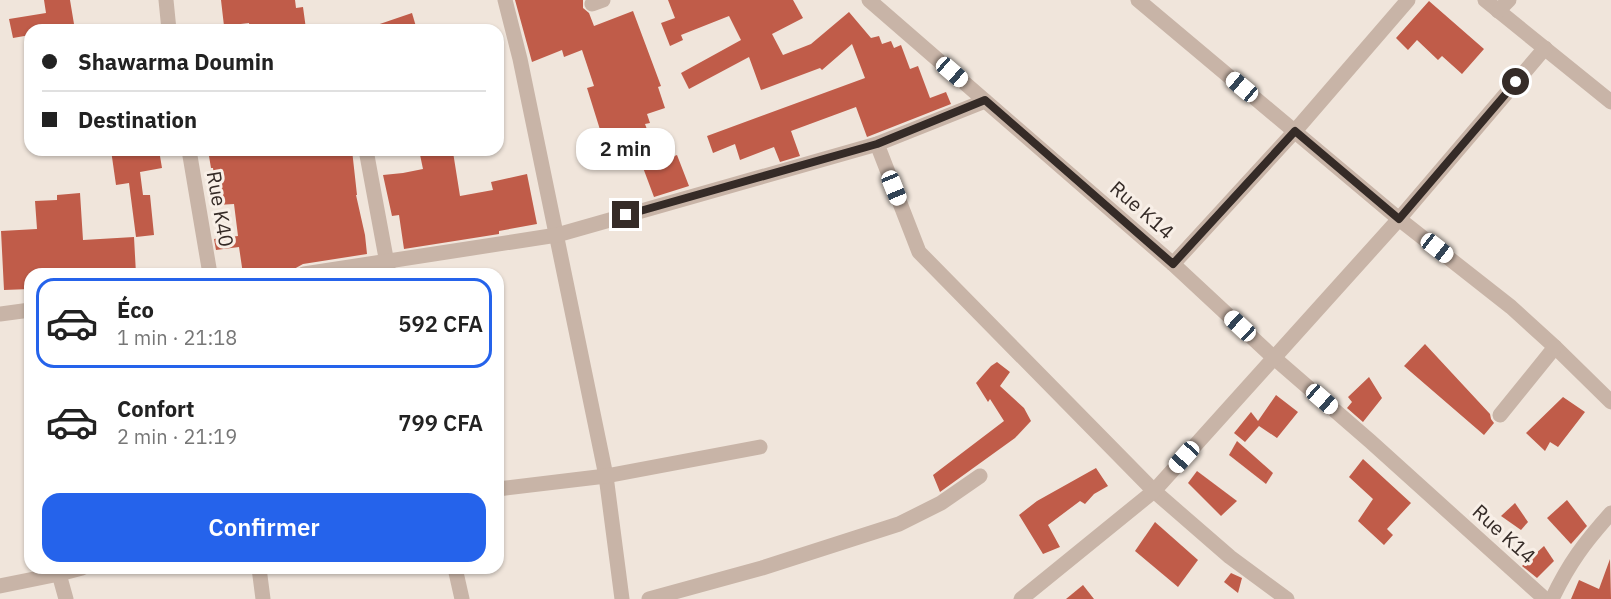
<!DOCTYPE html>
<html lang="fr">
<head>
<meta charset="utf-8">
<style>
  body { margin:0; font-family:"IBM Plex Sans",sans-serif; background:#f2f2f2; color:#222; height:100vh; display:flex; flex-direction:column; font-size:22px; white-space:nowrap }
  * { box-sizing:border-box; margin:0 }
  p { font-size:20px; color:#767676 }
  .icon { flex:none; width:33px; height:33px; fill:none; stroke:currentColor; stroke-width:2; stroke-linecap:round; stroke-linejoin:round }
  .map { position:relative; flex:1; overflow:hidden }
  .side { position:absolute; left:24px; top:268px; width:480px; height:306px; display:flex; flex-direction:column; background:#fff; border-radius:18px; box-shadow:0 2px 4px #0004 }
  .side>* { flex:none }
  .guide { position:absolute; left:24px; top:24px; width:480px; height:132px; border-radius:18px; box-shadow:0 2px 4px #0004; display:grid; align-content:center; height:132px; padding:0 18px; background:#fff }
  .end { position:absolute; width:27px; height:27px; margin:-14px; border:8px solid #352b27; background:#fff; box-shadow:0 0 0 3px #fff }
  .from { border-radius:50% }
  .bubble { position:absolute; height:42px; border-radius:18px; background:#fff; box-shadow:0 2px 4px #0004; font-size:20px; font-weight:600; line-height:42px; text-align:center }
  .car { position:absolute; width:18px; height:36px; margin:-18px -9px; border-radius:8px; box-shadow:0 0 4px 2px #0007; background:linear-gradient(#fff 24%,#345 0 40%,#fff 0 76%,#345 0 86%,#fff 0) }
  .guide b { display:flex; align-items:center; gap:21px; height:57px; font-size:22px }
  .guide b+b { border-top:2px solid #e0e0e0 }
  .guide i { width:15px; height:15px; background:#222 }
  ul { padding:10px 0 0; list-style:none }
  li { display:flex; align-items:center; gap:18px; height:90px; margin:0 12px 9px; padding:0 6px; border:3px solid transparent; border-radius:18px }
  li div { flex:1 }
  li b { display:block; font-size:22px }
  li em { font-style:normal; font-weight:600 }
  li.current { border-color:#2563eb }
  li>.icon { width:54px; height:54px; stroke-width:1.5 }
  .button { display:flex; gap:12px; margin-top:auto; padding:12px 18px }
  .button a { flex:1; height:69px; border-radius:18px; background:#2563eb; color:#fff; font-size:24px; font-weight:600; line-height:69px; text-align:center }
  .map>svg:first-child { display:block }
  .building { fill:#c05c49 }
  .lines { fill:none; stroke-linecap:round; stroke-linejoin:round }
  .minor { stroke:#c8b4a7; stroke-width:15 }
  .route { stroke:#352b27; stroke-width:8 }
  .labels { text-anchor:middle; stroke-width:6; stroke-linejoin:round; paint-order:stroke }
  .street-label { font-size:20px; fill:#352b27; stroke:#f8efe7 }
</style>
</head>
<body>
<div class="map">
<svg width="1611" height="599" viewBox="0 0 1611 599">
  <rect width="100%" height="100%" fill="#f0e5db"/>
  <g class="building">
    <polygon points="44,0 70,0 75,30 30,30 30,35 13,38 9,19 46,13"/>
    <polygon points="221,0 295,0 296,8 303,7 306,29 250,30 249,23 224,26"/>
    <polygon points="515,0 583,0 583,8 589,13 594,26 633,11 661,86 658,87 665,108 647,114 650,123 645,124 659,162 677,155 689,186 654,197 639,157 625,163 613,132 602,136 587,88 594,86 582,50 564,57 562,50 532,62"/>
    <polygon points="668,0 793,0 803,18 772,34 783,55 811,44 849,12 871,38 879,36 882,44 891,41 894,48 901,45 910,69 918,66 930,98 946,92 951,104 867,137 856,107 791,131 800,156 780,162 774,147 740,160 735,144 713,153 707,136 865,78 852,44 822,70 820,68 761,90 749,57 689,89 681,73 741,40 729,16 681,35 683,40 670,46 661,23 675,18"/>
    <polygon points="1429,1 1484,49 1462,74 1442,56 1438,60 1417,40 1408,50 1396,38"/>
    <polygon points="412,13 417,30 369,30 368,28"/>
    <polygon points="111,150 159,150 162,168 140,172 143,195 150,195 154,235 136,237 129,183 116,185"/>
    <polygon points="208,150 273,150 274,155 324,150 352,150 357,195 356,195 365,235 367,254 303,264 294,269 294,274 279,274 279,273 243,274 239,247 216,250 214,239 238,236 234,204 217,205 213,168 211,168"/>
    <polygon points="419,150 446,150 447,153 453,152 460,196 493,190 491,182 527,174 537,224 499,231 499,234 404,249 399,215 392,216 383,175 403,173 423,169"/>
    <polygon points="80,193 83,240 134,237 136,274 30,274 30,289 4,290 1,231 37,229 35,201 57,200 57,195"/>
    <polygon points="1425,344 1490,414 1491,419 1494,423 1484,435 1404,366"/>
    <polygon points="997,362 1010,372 1000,386 1024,408 1031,421 1015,438 940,492 933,475 1004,421 990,399 988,402 976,383 991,366"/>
    <polygon points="1369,377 1382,398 1363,422 1347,408 1352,402 1348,397"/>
    <polygon points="1276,395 1298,412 1277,438 1259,426 1245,442 1234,433 1251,412 1258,421"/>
    <polygon points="1563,397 1585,412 1558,447 1550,442 1545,451 1526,433"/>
    <polygon points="1237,441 1273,473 1266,484 1229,455"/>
    <polygon points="1363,459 1411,503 1387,529 1393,535 1384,545 1358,521 1373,499 1349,477"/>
    <polygon points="1096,468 1108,486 1094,494 1085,504 1080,501 1048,525 1060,547 1043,554 1019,515 1037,501"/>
    <polygon points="1197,471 1237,501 1221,516 1188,483"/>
    <polygon points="1567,500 1587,526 1571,544 1547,518"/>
    <polygon points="1515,503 1528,522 1521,530 1501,516"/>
    <polygon points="1155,522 1198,560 1178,587 1135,551"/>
    <polygon points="1544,546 1554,561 1537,578 1522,566"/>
    <polygon points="1610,559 1611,599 1571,599 1579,580 1599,589"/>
    <polygon points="1231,573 1242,578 1238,593 1224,582"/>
    <polygon points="1083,585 1094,599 1066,599"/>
  </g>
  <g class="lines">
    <g class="minor">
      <polyline points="166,0 169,30"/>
      <polyline points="505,0 520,59 606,476 622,599"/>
      <polyline points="869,0 1173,264 1273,357 1370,441 1545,599"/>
      <polyline points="1138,0 1399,219 1511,307 1555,347 1611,402"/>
      <polyline points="1485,0 1611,102"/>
      <polyline points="592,4 603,0"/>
      <polyline points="1498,11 1509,0"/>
      <polyline points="877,144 919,252 1154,491 1230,557 1287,599"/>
      <polyline points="189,150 210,274"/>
      <polyline points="366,150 389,274"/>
      <polyline points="1173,264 1295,131 1408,0"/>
      <polyline points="304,274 557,235 877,144 985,101"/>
      <polyline points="0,314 30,310"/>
      <polyline points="1500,415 1555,347"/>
      <polyline points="498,489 606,476 760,447"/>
      <polyline points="259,568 263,599"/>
      <polyline points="455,568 462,599"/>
      <polyline points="59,574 82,568"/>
      <polyline points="0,586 59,574 66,599"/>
      <polyline points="649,599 762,568 899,524 941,503 980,476"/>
      <polyline points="1021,599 1154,491 1399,219 1545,48"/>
      <path d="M 1552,599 C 1569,563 1585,542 1611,513"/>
    </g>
  </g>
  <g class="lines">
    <polyline class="route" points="626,215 877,144 985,100 1173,264 1295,131 1399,219 1516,82"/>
  </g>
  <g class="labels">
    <g class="street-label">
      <text transform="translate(220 209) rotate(80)" y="7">Rue K40</text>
      <text transform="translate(1142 210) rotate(41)" y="7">Rue K14</text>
      <text transform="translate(1504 534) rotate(42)" y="7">Rue K14</text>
    </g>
  </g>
</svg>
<i class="end from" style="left:1516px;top:82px"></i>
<i class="end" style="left:626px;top:215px"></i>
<div class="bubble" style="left:576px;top:128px;width:99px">2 min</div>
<i class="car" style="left:952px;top:72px;rotate:131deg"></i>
<i class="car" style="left:1242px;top:87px;rotate:310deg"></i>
<i class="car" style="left:894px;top:188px;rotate:158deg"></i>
<i class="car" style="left:1437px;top:248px;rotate:128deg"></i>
<i class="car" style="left:1240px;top:326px;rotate:313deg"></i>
<i class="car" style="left:1322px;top:399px;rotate:131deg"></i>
<i class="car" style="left:1184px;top:457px;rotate:222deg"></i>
<div class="guide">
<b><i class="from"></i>Shawarma Doumin</b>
<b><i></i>Destination</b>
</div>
<section class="side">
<ul>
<li class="current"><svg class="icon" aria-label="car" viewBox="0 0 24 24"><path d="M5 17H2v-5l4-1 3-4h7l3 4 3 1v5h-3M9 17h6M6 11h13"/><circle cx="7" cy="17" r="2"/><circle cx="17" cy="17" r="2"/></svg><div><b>Éco</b><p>1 min · 21:18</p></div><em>592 CFA</em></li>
<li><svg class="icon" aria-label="car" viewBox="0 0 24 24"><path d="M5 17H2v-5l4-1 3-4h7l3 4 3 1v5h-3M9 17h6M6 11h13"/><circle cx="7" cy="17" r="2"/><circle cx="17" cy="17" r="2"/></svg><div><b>Confort</b><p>2 min · 21:19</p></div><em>799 CFA</em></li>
</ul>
<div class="button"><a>Confirmer</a></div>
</section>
</div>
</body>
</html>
